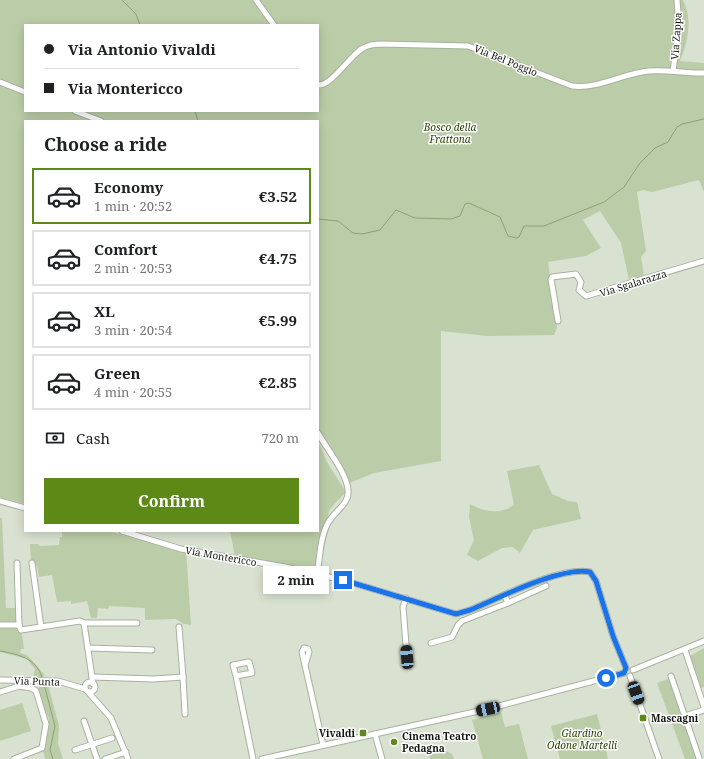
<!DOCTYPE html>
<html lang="en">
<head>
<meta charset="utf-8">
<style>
  body { margin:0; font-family:"Noto Serif",serif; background:#f6f6f6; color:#202124; height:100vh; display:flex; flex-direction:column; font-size:15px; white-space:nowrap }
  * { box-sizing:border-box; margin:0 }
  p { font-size:13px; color:#757577 }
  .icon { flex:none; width:22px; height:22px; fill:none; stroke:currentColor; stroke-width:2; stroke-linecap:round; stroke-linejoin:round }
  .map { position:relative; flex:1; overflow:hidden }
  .sheet { position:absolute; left:24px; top:120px; width:295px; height:412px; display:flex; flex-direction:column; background:#fff; border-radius:0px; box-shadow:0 2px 10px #0003 }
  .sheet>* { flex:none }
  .banner { position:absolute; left:24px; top:24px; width:295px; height:88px; border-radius:0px; box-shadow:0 2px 10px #0003; display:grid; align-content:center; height:88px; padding:0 20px; background:#fff }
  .end { position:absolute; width:18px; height:18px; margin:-9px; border:5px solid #1a73e8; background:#fff; box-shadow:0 0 0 2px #fff }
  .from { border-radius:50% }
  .bubble { position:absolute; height:28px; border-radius:0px; background:#fff; box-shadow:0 2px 10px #0003; font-size:13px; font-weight:700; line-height:28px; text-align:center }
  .car { position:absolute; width:12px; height:24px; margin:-12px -6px; border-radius:5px; box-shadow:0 0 3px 1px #0007; background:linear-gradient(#222 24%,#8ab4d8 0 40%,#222 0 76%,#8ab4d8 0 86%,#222 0) }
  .banner b { display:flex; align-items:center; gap:14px; height:38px; font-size:15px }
  .banner b+b { border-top:1px solid #e0e0e0 }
  .banner i { width:10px; height:10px; background:#202124 }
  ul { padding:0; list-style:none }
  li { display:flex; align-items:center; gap:12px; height:56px; margin:0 8px 6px; padding:0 12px; border:2px solid #e0e0e0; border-radius:0px }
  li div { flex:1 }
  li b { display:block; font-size:15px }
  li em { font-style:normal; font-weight:700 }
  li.active { border-color:#5d8917 }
  li>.icon { width:36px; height:36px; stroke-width:1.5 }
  h2 { padding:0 20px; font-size:18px; line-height:48px }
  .pay { display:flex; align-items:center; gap:10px; height:44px; padding:0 20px; font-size:15px }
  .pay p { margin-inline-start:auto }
  .action { display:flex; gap:8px; margin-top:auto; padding:8px 20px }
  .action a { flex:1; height:46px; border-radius:0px; background:#5d8917; color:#fff; font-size:16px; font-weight:700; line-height:46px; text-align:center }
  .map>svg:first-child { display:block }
  .green { fill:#bbcda8; fill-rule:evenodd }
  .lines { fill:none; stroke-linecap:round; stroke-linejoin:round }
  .stream { stroke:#8ca177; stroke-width:1 }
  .minor-casing { stroke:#a8b1a0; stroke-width:7 }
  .minor { stroke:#fff; stroke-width:5 }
  .route { stroke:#1a73e8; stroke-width:5 }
  .poi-dot { fill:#5d8917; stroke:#fff; stroke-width:1.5 }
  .labels { text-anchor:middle; stroke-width:3; stroke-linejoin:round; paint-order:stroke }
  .street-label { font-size:10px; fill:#12150f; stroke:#fff }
  .park-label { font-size:10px; font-style:italic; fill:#2a4200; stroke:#fff }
  .poi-label { font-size:10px; font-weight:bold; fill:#12150f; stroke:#fff; text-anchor:start }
</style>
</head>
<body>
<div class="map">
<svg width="704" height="759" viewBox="0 0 704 759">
  <rect width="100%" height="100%" fill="#d9e2d0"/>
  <g class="green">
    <path d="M 0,0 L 683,0 C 693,19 688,42 680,61 L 704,63 L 704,192 L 699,180 L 652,192 L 643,190 L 637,192 L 646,251 L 641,257 L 644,275 L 629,280 L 621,243 L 600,211 L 583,220 L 601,248 L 586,256 L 548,262 L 557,328 L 554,335 L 487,336 L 441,331 L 441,461 L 374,473 L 347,484 L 318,429 L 318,121 L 25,121 L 25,504 L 3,499 L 0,497 ZM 25,25 L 318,25 L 318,111 L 25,111 Z"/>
    <polygon points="318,441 327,462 346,492 330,509 321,539 315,575 235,557 230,531 318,531"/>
    <path d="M 539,465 L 552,494 L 568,501 L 577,502 L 581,519 L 533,530 L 520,553 L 513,547 L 502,548 L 478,561 L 467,555 L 474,540 L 469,517 L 470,504 C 485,512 499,515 514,505 L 507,471 Z"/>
    <polygon points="0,518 2,518 6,608 18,608 24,649 21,649 20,653 27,655 45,675 42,678 33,678 35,669 27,659 0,652"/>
    <polygon points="62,531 107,531 186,549 191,625 184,624 176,619 145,620 145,608 109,606 108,609 98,608 97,618 91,618 87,601 71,604 71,601 57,602 52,575 39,577 37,566 31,563 30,544 38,544 39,546 59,545 60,537 62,537"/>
    <polygon points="704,648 704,687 701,688 690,656"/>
    <polygon points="671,678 699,759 685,759 657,683"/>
    <polygon points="40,684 48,684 59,726 58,743 63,759 45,759 43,751 49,719 38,691"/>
    <polygon points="22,703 31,731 0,741 0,710"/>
    <polygon points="501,712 505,727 519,724 528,759 483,759 472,720"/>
    <polygon points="597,714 608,759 560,759 551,726"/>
    <polygon points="427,746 431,746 432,750 437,749 439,753 446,751 452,754 454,759 430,759"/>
  </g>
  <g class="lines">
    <g class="stream">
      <polyline points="122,0 136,14 140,25"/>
      <polyline points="195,111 198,121"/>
      <polyline points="318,219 338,221 353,233 362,234 380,230 396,210 415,218 451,219 460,216 465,204 469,203 500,217 508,236 516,238 519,237 524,226 544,226 604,202 624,187 640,163 655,148 668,142 677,127 682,124 704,119"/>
      <path d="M 0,651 C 17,654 37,658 42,678"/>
      <polyline points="44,684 55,726 50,750 53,759"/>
    </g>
    <defs>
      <g id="minor">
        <polyline points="256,0 274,25"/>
        <polyline points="673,71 679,27 677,0"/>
        <polyline points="0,82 25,92"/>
        <path d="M 318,85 C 332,86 350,55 363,48 C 369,45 375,44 381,44 L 468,46 L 572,86 C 596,89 618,76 642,72 C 662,68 683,74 704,73"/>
        <polyline points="75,111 101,121"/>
        <polyline points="558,321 551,279 552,277 576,274 581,282 579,290 586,296 704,261"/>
        <polyline points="0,501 25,508"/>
        <path d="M 122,531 L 181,549 L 285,567 L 343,580 L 456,614 L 470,610 C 499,598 560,566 590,572 L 596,581 L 613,636 L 626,668"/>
        <polyline points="17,563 19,625 21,630 80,621 84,623 137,623"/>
        <polyline points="32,563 41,627"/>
        <path d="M 317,574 C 320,558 320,537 328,523 C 334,511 350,504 348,490 C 347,473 326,448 318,433"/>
        <polyline points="406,598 403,607 407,657"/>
        <polyline points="508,603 546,586"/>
        <polyline points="84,623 93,684"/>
        <polyline points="0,625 19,625"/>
        <polyline points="431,643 452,637 458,625 462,621 508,603 505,596"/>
        <polyline points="88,648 152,650"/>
        <polyline points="685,650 704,707"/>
        <polyline points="305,665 309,652 308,649 304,648 302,652 323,745"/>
        <polyline points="633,670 704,641"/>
        <polyline points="236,676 252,673 249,662 233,665 236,676 253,759"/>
        <polyline points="630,676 659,759"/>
        <polyline points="671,676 699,758"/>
        <polyline points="92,677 154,679 183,677 179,627"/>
        <polyline points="183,677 185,714"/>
        <polyline points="0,680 58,681 85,689"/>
        <circle cx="90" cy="687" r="5"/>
        <polyline points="0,692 19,686 31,688 36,691 46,724 42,748 14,759"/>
        <polyline points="89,693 111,718 128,759"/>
        <polyline points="685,716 704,710"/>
        <polyline points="84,721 97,759"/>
        <polyline points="375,734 382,759"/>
        <polyline points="75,750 112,738"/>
        <polyline points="105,759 126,752"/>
        <polyline points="262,759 488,709 624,673"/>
      </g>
    </defs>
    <use href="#minor" class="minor-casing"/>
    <use href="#minor" class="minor"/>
  </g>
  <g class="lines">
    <path class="route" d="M 343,580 L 456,614 L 470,610 C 499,598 561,566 590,572 L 596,581 L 613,636 L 626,668 L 624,673 L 606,678"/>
  </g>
  <g class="poi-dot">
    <rect x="639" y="714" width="8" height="8" rx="2"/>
    <rect x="359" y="729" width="8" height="8" rx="2"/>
    <circle cx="394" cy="742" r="4"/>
  </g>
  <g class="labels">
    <g class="street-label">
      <text transform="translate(676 36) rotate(-86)" y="4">Via Zappa</text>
      <text transform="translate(506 60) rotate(22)" y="4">Via Bel Poggio</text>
      <text transform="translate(633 283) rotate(-17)" y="4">Via Sgalarazza</text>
      <text transform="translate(221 556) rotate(10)" y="4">Via Montericco</text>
      <text transform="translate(37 681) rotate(2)" y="4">Via Punta</text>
    </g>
    <g class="park-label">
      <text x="450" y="131">Bosco della<tspan x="450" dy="12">Frattona</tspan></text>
      <text x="582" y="737">Giardino<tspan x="582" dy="12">Odone Martelli</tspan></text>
    </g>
    <g class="poi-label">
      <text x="651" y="722">Mascagni</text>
      <text x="355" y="737" text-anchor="end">Vivaldi</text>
      <text x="402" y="740">Cinema Teatro<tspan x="402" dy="12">Pedagna</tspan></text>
    </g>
  </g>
</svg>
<i class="end from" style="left:606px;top:678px"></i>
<i class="end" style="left:343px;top:580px"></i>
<div class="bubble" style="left:263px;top:566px;width:66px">2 min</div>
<i class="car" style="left:407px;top:657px;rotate:355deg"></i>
<i class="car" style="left:636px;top:693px;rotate:160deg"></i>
<i class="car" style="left:488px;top:709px;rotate:258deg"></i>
<div class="banner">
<b><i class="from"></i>Via Antonio Vivaldi</b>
<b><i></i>Via Montericco</b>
</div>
<section class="sheet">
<h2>Choose a ride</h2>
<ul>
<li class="active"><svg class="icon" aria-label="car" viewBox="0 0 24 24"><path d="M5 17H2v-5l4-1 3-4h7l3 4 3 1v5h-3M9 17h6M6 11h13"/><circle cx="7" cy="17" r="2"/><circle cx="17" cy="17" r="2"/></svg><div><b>Economy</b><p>1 min · 20:52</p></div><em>€3.52</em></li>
<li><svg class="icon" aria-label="car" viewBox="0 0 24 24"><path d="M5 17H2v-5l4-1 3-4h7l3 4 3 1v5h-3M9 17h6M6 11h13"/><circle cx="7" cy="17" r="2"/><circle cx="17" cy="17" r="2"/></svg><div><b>Comfort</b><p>2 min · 20:53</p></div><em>€4.75</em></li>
<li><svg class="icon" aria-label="car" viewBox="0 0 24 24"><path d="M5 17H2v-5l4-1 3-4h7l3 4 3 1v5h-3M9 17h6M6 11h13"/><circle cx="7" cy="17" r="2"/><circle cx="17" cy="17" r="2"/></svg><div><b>XL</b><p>3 min · 20:54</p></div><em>€5.99</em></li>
<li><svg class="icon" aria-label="car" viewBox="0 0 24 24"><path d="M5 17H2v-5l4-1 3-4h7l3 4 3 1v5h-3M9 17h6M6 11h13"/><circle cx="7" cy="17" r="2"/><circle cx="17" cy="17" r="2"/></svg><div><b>Green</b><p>4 min · 20:55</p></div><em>€2.85</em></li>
</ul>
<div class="pay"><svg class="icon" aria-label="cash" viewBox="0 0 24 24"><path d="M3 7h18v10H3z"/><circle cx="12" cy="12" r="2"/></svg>Cash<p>720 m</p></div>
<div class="action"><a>Confirm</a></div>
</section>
</div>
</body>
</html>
